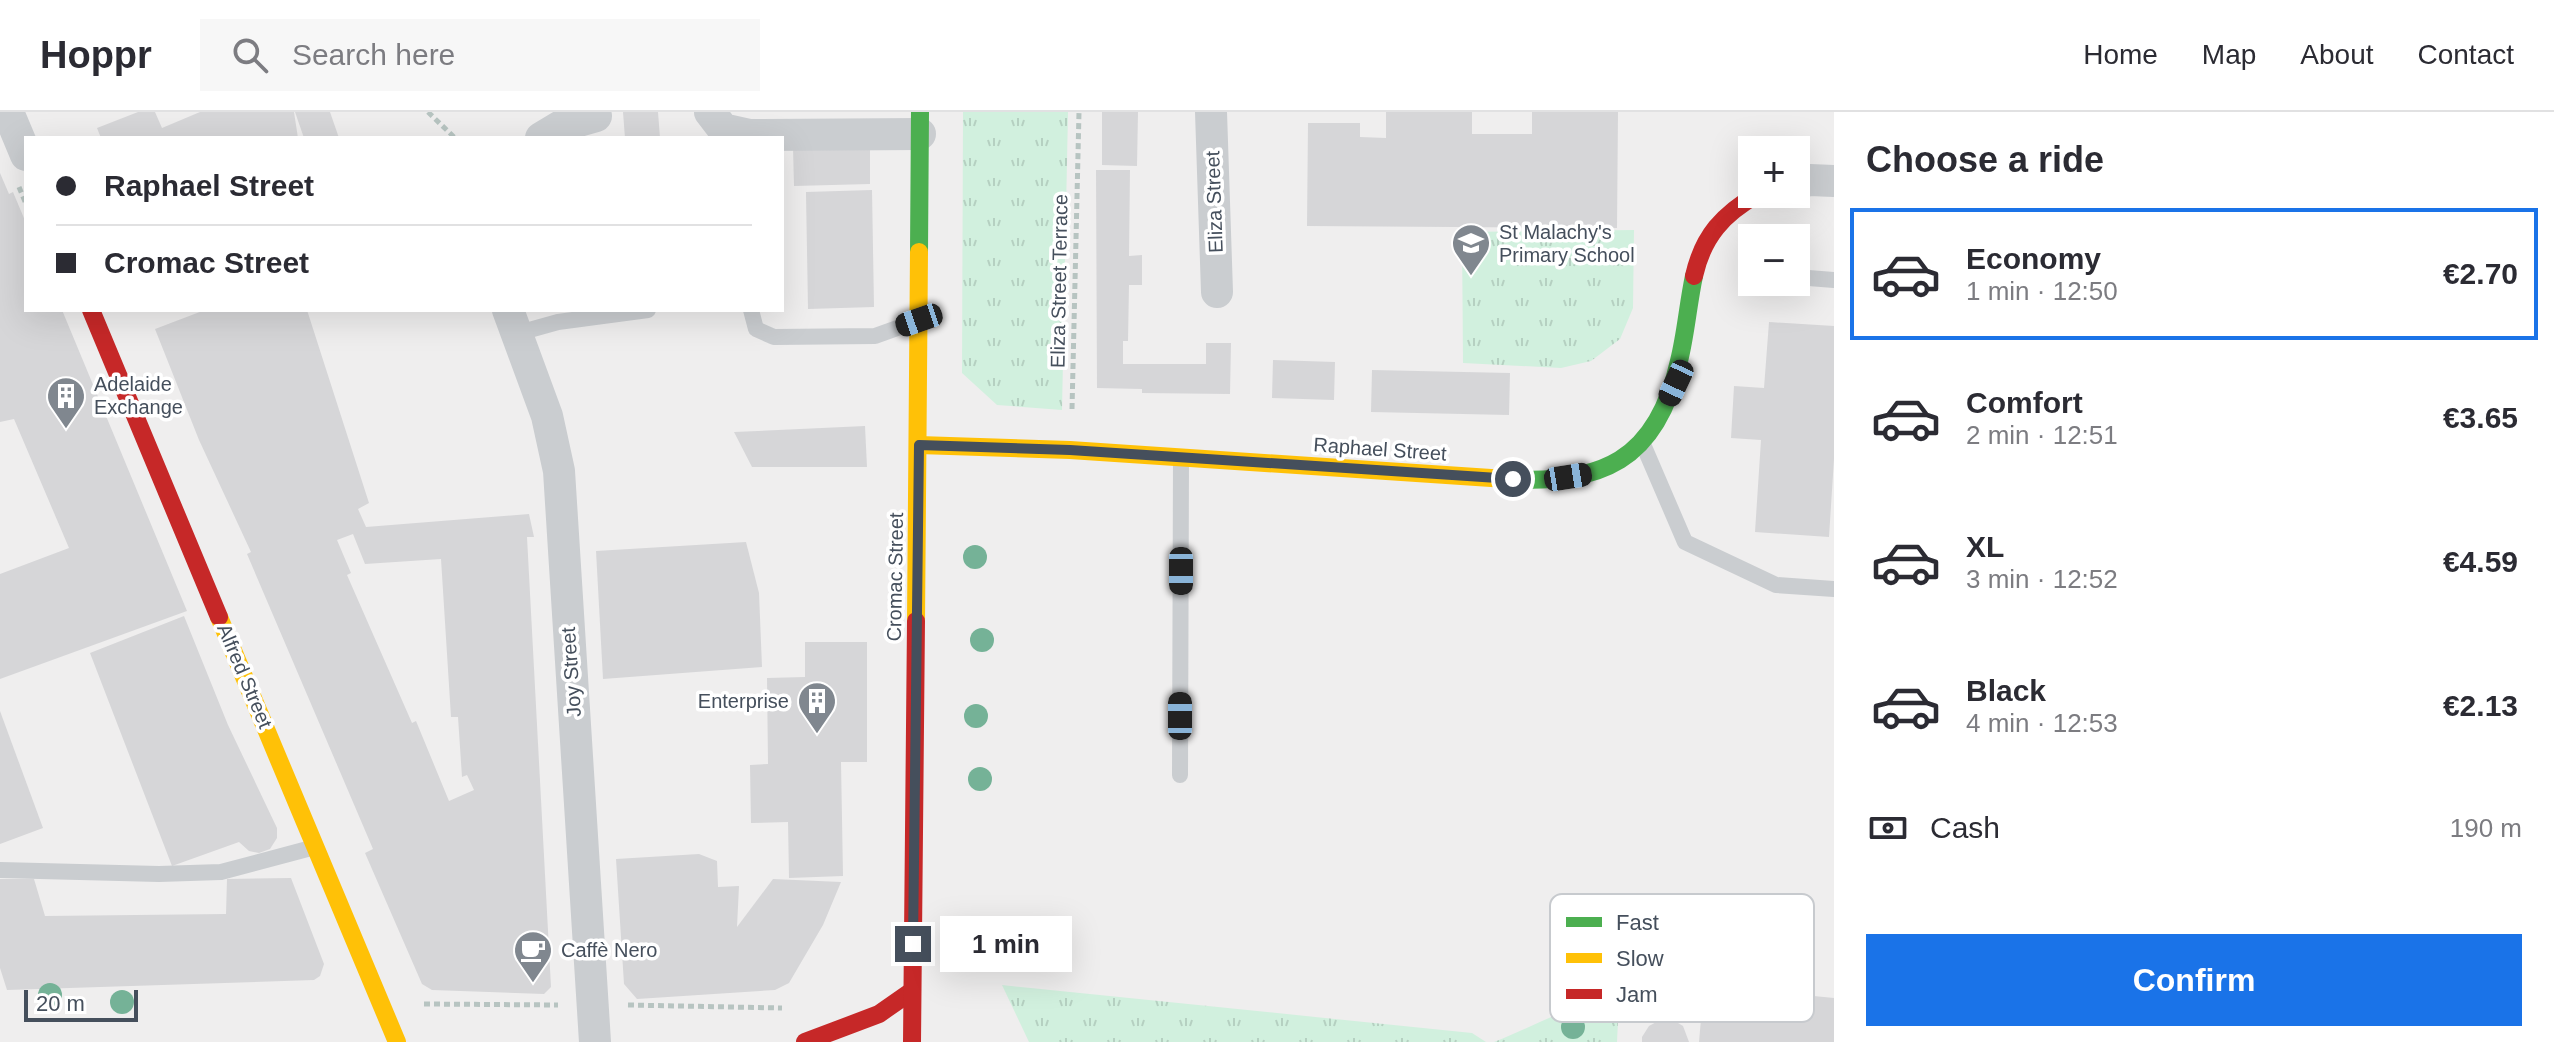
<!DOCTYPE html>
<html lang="en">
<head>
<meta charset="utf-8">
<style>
  body { margin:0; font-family:Helvetica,sans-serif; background:#f7f7f7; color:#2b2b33; height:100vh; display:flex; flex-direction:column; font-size:30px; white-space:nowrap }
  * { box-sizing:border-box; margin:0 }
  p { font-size:26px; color:#7c7c81 }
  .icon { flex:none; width:44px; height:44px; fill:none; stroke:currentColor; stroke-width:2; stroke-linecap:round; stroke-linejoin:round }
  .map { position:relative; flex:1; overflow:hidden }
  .drawer { display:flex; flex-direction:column; background:#fff; width:720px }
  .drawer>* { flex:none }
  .banner { position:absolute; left:24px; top:24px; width:760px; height:176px; border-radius:0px; box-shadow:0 8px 32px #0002; display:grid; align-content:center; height:176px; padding:0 32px; background:#fff }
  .controls { position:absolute; left:1738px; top:24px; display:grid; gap:16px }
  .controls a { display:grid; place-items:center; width:72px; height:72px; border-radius:0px; background:#fff; box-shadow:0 8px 32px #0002; font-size:40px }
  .scale { position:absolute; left:24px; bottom:20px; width:114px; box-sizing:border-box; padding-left:8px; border:4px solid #454f5c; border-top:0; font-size:22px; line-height:28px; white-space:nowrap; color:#454f5c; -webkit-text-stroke:6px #fff; paint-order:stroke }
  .end { position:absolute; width:36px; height:36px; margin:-18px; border:10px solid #454f5c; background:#fff; box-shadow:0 0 0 4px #fff }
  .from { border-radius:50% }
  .bubble { position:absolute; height:56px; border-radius:0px; background:#fff; box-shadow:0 8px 32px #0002; font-size:26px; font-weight:800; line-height:56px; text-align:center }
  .car { position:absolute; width:24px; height:48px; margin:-24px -12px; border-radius:10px; box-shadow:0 0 6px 2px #0007; background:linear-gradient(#222 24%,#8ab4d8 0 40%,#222 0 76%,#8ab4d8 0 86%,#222 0) }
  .banner b { display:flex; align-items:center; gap:28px; height:76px; font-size:30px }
  .banner b+b { border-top:2px solid #e1e1e2 }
  .banner i { width:20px; height:20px; background:#2b2b33 }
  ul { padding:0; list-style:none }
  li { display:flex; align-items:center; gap:24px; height:132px; margin:0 16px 12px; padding:0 16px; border:4px solid transparent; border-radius:0px }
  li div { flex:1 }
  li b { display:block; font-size:30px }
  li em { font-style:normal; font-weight:800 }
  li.current { border-color:#1a73e8 }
  li>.icon { width:72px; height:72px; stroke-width:1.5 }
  h2 { padding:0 32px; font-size:36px; line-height:96px }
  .pay { display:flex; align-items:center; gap:20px; height:88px; padding:0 32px; font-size:30px }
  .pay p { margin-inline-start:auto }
  .action { display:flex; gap:16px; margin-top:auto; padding:16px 32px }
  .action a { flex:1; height:92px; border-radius:0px; background:#1a73e8; color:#fff; font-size:32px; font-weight:800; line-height:92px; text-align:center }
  header { display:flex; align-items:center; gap:48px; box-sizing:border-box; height:112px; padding:0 40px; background:#fff; border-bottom:2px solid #e1e1e2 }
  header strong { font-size:38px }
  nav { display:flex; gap:44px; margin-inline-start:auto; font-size:28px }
  .search { width:560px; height:72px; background:#f7f7f7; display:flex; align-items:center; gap:20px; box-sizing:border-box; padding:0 28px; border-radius:0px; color:#7c7c81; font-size:30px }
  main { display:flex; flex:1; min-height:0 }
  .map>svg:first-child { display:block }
  .grass { fill:url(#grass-tufts) }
  .building { fill:#d6d6d8; fill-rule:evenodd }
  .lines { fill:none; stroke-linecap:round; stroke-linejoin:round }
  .path { stroke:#b7c4c1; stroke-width:5; stroke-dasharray:6 4; stroke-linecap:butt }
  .lane { stroke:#cacdd0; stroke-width:16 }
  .street { stroke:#cacdd0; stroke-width:32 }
  .fast { stroke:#4caf50; stroke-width:18 }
  .slow { stroke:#ffc107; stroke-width:18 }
  .jam { stroke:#c62828; stroke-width:18 }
  .tree { fill:#75b297 }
  .route { stroke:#454f5c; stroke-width:10 }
  .labels { text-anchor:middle; stroke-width:7; stroke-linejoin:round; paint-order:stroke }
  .street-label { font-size:20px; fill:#454f5c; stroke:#fff }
  .poi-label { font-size:20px; fill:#454f5c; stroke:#fff; text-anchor:start }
  .key { fill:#fff; stroke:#c7cace; stroke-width:2 }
  .key-label { font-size:22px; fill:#454f5c }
</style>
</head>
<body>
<header>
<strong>Hoppr</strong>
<div class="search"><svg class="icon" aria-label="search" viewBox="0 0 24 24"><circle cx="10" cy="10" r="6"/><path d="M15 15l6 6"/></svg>Search here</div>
<nav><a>Home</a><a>Map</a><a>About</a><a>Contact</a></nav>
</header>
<main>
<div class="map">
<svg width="1834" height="930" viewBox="0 0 1834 930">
  <defs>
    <pattern id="grass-tufts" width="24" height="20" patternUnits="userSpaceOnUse" patternTransform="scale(2)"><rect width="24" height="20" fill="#d1f0de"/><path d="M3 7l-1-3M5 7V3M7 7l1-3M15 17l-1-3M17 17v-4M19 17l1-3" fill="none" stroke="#b5d0c1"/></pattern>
  </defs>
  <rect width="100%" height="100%" fill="#efeeee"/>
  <g class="grass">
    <polygon points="963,0 1068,0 1062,298 997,293 962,261"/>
    <polygon points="1634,118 1633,196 1620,227 1591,249 1561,256 1463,251 1462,120"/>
    <polygon points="1002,873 1472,921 1486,930 1029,930"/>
    <path d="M 1619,888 L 1617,930 L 1494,930 C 1536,914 1573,889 1619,888 Z"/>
  </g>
  <g class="building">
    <polygon points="138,0 155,0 162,16 200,0 294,0 298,26 101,26 97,16"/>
    <polygon points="295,0 330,0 339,26 304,26"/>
    <polygon points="623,0 658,0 660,26 625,26"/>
    <polygon points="1102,0 1138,0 1137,54 1102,53"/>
    <polygon points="1386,0 1472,0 1472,22 1532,22 1532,0 1618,0 1617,116 1307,114 1308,11 1360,11 1360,25 1386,26"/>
    <polygon points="870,34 870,72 794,74 793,35"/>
    <polygon points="1096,58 1130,58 1129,144 1142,143 1142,173 1129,173 1128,229 1123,229 1123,252 1206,252 1206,231 1231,231 1230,282 1142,281 1142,277 1097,276"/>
    <polygon points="0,61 9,82 13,80 26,111 26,198 62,198 187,499 0,567 0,462 69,436 14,307 0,310"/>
    <polygon points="872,78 874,195 808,197 806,80"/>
    <path d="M 205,198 L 307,198 L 369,391 L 358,397 L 366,415 L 529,402 L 534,425 L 527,425 L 551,875 L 544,882 L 432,878 L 422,872 L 365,741 L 373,737 L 247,442 L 251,440 L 199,328 L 155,217 ZM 353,422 L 365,452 L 441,447 L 451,605 L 458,605 L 462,665 L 467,663 L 474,678 L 449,689 L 416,609 L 412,611 L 347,463 L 351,461 L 337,428 Z"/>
    <polygon points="1769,210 1834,214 1834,347 1829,425 1755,420 1761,328 1731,326 1734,274 1764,276"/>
    <polygon points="1273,248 1335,250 1334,288 1272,286"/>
    <polygon points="1372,258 1510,261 1509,303 1371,300"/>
    <polygon points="865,314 867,355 752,355 734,320"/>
    <polygon points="746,430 759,481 762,555 603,567 596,439"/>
    <polygon points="184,504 228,613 277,716 277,726 270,737 259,741 249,739 239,730 172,754 90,541"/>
    <polygon points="805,530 867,530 867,650 841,650 843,764 789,766 788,710 751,711 750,653 768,652 767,566 805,565"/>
    <polygon points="0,599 43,716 0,732"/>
    <polygon points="699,742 717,749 718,775 739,774 737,815 773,767 841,770 823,813 789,871 775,878 637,887 624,872 616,747"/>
    <polygon points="291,766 324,852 320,864 314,868 7,878 0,856 0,767 34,767 45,804 226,802 227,767"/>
    <polygon points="1704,873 1834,886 1834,930 1699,930"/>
    <polygon points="1660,908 1673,908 1683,914 1689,930 1642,930 1642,925 1649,914"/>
  </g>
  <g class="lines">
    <g class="path">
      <polyline points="428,0 455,26"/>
      <polyline points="19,75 26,92"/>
      <polyline points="1072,297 1079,0"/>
      <polyline points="424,892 558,893"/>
      <polyline points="628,893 782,896"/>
    </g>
    <g class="lane">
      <polyline points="1796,165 1834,168"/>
      <polyline points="751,198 756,217 774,225 875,224 914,210"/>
      <polyline points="515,222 558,210 648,198"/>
      <polyline points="1642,330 1685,430 1776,473 1834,477"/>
      <polyline points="1180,663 1181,347"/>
      <polyline points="0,758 159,762 221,760 315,735"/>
    </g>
    <g class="street">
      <polyline points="8,0 26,43"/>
      <polyline points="710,0 723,17 750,23 920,22"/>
      <polyline points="1211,0 1217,180"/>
      <polyline points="541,26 561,14 596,4"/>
      <polyline points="1796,71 1810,68 1834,69"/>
      <polyline points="508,198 547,304 559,359 595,930"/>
    </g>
    <g class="fast">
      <polyline points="919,140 920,0"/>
      <path d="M 1506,367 C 1601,373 1657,349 1679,249 C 1686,221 1688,192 1694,164"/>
    </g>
    <g class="slow">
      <polyline points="919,333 1070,338 1506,367"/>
      <polyline points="219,505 397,930"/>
      <polyline points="916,509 919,140"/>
    </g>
    <g class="jam">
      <path d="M 1694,164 C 1703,124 1723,102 1758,82"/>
      <polyline points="91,198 219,505"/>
      <polyline points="805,930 879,902 912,879"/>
      <polyline points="912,930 916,509"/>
    </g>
  </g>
  <g class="tree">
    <circle cx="975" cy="445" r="12"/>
    <circle cx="982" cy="528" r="12"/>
    <circle cx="976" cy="604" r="12"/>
    <circle cx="980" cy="667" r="12"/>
    <circle cx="50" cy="883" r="12"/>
    <circle cx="122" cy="890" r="12"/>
    <circle cx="1573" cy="915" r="12"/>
  </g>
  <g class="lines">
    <polyline class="route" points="913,832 919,333 1070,338 1513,367"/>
  </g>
  <defs>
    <symbol id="school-pin" viewBox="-11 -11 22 30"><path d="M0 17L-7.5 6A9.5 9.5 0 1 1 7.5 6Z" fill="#80878f" stroke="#fff"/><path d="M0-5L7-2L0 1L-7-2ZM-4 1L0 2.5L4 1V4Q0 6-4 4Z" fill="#fff"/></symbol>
    <symbol id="building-pin" viewBox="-11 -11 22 30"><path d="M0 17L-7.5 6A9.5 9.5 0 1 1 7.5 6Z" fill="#80878f" stroke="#fff"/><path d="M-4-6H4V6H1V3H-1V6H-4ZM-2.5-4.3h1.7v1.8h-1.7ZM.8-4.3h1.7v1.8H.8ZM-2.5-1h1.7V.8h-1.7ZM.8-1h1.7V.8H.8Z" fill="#fff"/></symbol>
    <symbol id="cafe-pin" viewBox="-11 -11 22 30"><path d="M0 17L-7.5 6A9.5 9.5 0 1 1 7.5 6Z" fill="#80878f" stroke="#fff"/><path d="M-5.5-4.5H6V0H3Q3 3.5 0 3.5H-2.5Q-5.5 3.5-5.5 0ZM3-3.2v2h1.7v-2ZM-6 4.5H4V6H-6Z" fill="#fff"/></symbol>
  </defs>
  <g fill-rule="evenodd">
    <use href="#school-pin" x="1449" y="109" width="44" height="60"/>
    <use href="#building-pin" x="44" y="262" width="44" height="60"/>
    <use href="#building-pin" x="795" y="567" width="44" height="60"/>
    <use href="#cafe-pin" x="511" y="816" width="44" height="60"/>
  </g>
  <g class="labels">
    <g class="street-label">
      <text transform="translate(1214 90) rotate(-92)" y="7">Eliza Street</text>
      <text transform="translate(1059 169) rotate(-89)" y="7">Eliza Street Terrace</text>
      <text transform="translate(1380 337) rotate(4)" y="7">Raphael Street</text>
      <text transform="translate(895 465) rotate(-89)" y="7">Cromac Street</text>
      <text transform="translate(571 560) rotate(-94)" y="7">Joy Street</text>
      <text transform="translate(245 564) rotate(67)" y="7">Alfred Street</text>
    </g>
    <g class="poi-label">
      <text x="1499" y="127">St Malachy's<tspan x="1499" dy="23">Primary School</tspan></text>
      <text x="94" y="279">Adelaide<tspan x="94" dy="23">Exchange</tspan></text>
      <text x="789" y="596" text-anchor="end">Enterprise</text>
      <text x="561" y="845">Caffè Nero</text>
    </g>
  </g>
  <rect x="1550" y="782" width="264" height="128" rx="12" class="key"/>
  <rect x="1566" y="805" width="36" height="10" fill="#4caf50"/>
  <rect x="1566" y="841" width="36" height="10" fill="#ffc107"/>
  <rect x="1566" y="877" width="36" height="10" fill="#c62828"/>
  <g class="key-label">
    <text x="1616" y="818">Fast</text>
    <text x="1616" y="854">Slow</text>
    <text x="1616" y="890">Jam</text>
  </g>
</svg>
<div class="controls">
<a>+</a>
<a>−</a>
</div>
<div class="scale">20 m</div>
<i class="end from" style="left:1513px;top:367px"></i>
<i class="end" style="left:913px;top:832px"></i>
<div class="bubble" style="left:940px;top:804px;width:132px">1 min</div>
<i class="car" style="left:919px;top:208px;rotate:251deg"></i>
<i class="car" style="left:1676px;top:271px;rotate:205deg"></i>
<i class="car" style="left:1568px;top:365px;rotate:81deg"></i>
<i class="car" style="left:1181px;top:459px;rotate:180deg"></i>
<i class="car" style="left:1180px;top:604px;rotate:0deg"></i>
<div class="banner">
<b><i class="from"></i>Raphael Street</b>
<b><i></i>Cromac Street</b>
</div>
</div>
<section class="drawer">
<h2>Choose a ride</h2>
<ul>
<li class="current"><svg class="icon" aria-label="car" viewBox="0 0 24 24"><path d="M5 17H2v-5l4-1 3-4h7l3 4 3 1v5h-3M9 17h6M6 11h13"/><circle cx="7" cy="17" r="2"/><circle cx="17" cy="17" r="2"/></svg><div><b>Economy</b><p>1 min · 12:50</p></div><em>€2.70</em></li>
<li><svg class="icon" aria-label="car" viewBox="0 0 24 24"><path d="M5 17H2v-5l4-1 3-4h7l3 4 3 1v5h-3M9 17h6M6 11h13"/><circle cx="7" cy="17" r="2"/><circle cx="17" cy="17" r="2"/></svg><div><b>Comfort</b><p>2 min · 12:51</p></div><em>€3.65</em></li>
<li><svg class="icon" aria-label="car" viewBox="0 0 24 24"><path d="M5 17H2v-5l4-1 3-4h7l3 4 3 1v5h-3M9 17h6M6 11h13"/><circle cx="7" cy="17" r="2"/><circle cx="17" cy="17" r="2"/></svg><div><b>XL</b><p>3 min · 12:52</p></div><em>€4.59</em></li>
<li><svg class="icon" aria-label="car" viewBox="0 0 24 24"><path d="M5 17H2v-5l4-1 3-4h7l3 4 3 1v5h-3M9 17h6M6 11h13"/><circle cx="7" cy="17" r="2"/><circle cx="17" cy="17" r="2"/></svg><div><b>Black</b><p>4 min · 12:53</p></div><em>€2.13</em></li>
</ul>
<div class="pay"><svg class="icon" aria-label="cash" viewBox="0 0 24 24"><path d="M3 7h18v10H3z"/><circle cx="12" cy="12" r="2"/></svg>Cash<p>190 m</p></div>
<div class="action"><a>Confirm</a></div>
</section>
</main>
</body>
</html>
